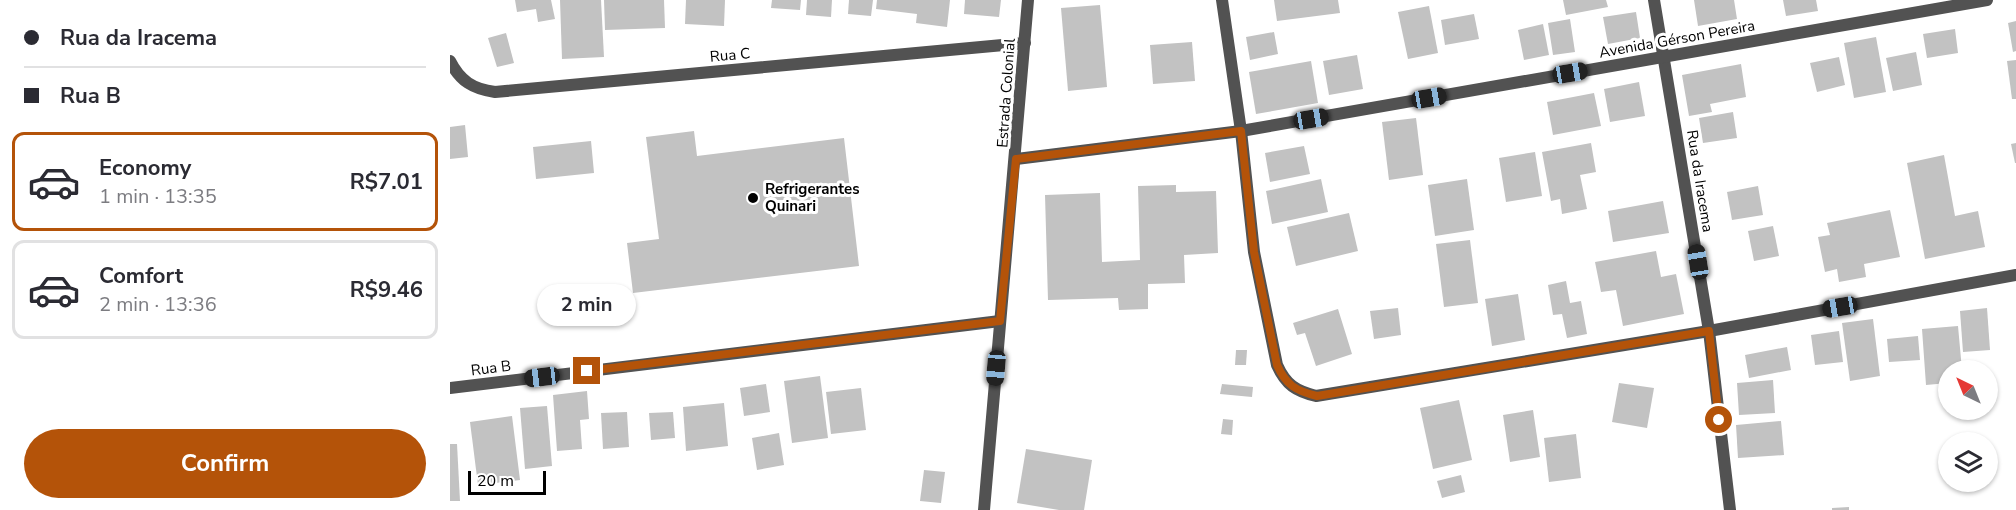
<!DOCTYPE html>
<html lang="en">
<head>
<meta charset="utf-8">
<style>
  body { margin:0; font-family:"Nunito Sans",sans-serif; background:#f7f7f7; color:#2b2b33; height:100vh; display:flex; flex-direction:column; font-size:22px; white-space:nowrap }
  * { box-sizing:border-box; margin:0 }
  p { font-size:20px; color:#7c7c81 }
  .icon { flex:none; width:33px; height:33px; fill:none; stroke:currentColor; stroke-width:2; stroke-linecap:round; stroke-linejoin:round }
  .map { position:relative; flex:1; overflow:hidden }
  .sheet { display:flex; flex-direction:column; background:#fff; width:450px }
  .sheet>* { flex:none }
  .hud { display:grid; align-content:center; height:132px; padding:0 24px; background:#fff }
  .needle { width:39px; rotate:317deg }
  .buttons { position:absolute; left:1488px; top:360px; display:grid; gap:12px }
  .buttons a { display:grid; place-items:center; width:60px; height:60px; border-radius:50%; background:#fff; box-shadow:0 2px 4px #0004; font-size:30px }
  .scale { position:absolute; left:18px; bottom:15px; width:78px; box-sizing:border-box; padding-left:6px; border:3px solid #000; border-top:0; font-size:16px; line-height:21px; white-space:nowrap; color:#000; -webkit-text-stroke:4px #fff; paint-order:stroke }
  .end { position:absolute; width:27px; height:27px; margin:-14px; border:8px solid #b45309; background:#fff; box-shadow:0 0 0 3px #fff }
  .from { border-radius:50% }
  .bubble { position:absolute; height:42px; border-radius:21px; background:#fff; box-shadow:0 2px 4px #0004; font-size:20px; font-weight:700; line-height:42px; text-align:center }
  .car { position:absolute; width:18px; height:36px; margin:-18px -9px; border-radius:8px; box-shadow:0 0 4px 2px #0007; background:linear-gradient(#222 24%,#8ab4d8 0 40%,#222 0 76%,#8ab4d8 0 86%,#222 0) }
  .hud b { display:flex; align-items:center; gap:21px; height:57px; font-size:22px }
  .hud b+b { border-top:2px solid #e1e1e2 }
  .hud i { width:15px; height:15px; background:#2b2b33 }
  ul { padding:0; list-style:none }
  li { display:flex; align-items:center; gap:18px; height:99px; margin:0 12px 9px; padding:0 12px; border:3px solid #e1e1e2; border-radius:12px }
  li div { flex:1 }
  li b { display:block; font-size:22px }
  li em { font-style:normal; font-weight:700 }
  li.current { border-color:#b45309 }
  li>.icon { width:54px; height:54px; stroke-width:1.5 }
  .button { display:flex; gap:12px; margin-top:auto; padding:12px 24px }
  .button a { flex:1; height:69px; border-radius:36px; background:#b45309; color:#fff; font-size:24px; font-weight:700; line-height:69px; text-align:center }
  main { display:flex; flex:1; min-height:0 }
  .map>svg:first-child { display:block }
  .building { fill:#c2c2c2 }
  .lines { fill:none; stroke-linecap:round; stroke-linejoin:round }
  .street { stroke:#525252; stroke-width:12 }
  .route { stroke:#b45309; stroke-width:8 }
  .poi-dot { fill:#000; stroke:#fff; stroke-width:2 }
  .labels { text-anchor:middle; stroke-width:6; stroke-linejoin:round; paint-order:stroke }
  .street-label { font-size:15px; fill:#000; stroke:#fff }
  .poi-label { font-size:15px; font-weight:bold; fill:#000; stroke:#fff; text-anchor:start }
</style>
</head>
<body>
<main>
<section class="sheet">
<div class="hud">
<b><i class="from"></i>Rua da Iracema</b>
<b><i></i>Rua B</b>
</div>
<ul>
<li class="current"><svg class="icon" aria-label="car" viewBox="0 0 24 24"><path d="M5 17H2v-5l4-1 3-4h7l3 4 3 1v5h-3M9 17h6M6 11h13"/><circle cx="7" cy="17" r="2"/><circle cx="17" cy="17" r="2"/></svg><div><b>Economy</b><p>1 min · 13:35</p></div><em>R$7.01</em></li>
<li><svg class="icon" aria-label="car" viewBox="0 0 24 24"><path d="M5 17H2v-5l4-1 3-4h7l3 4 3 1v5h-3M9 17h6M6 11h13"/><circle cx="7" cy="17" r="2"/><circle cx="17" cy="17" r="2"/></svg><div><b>Comfort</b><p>2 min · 13:36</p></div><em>R$9.46</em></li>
</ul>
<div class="button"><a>Confirm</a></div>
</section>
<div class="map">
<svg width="1566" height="510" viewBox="0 0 1566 510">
  <rect width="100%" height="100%" fill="#fff"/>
  <g class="building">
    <polygon points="65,0 101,0 105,19 88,22 86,9 67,12"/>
    <polygon points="110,0 151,0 154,57 112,59"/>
    <polygon points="154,0 214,0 215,28 155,30"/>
    <polygon points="236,0 275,0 274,26 235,24"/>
    <polygon points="322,0 351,0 350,10 321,8"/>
    <polygon points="357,0 382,0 381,17 356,15"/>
    <polygon points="399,0 423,0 421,16 398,14"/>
    <polygon points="427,0 500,0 497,27 466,23 467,14 426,9"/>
    <polygon points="515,0 551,0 549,17 514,14"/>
    <polygon points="824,0 888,0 890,13 827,21"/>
    <polygon points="1113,0 1156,0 1158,7 1116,15"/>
    <polygon points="1244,0 1284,0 1287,19 1248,26"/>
    <polygon points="1333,0 1366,0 1368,11 1336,16"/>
    <polygon points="650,5 657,87 618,91 611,8"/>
    <polygon points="979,6 988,53 958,59 948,12"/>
    <polygon points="1186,12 1190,38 1158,44 1153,17"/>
    <polygon points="1024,14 1029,39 995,45 991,20"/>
    <polygon points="1120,19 1125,52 1103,55 1098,23"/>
    <polygon points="1566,21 1566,51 1563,52 1558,23"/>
    <polygon points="1093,24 1099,55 1074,60 1068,30"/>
    <polygon points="1505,29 1508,53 1477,58 1473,34"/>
    <polygon points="824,32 828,54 800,60 796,37"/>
    <polygon points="56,33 64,63 47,67 38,38"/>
    <polygon points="1426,37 1436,92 1404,98 1394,43"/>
    <polygon points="742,42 745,81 703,84 700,45"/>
    <polygon points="1466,52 1472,85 1443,91 1436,58"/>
    <polygon points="907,55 913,89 879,95 873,61"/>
    <polygon points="1389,57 1395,85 1367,92 1360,63"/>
    <polygon points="1566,60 1566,99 1562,99 1557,61"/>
    <polygon points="861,61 868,103 806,114 799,72"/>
    <polygon points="1291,64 1296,97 1260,104 1262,112 1239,116 1232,75"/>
    <polygon points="1189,82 1195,116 1160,122 1154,89"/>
    <polygon points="1144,93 1151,126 1103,135 1097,102"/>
    <polygon points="1283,112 1287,138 1253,143 1249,118"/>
    <polygon points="966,118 973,175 939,180 932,122"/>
    <polygon points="15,125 18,157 0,159 0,127"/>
    <polygon points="244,131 247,156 394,138 409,266 183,293 177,243 209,239 196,137"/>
    <polygon points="141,141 144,173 86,179 83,147"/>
    <polygon points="1141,143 1146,172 1130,175 1137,209 1112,214 1110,199 1101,201 1092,152"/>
    <polygon points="1566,143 1566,163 1565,163 1561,144"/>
    <polygon points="854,146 860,174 820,182 815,153"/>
    <polygon points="1085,152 1092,196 1056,202 1049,158"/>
    <polygon points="1494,155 1505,216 1528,211 1535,247 1475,259 1457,163"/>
    <polygon points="871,179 878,212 822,224 816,191"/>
    <polygon points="1017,179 1024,230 985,236 978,185"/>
    <polygon points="726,185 726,192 766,191 768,253 734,255 735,283 698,284 698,309 669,310 668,298 598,300 595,195 650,193 652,262 690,260 688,186"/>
    <polygon points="1308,186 1313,215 1282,220 1277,192"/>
    <polygon points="1213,201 1219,233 1163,242 1158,211"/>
    <polygon points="1440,210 1450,257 1414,264 1416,277 1389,282 1387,269 1375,272 1368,237 1380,235 1377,223"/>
    <polygon points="899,213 908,251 846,266 837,227"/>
    <polygon points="1323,226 1329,256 1304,261 1298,231"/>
    <polygon points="1020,240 1028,303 994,307 986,244"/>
    <polygon points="1206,251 1211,277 1226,274 1234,314 1173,326 1166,290 1151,292 1145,262"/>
    <polygon points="1116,281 1120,303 1131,301 1137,334 1117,338 1112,314 1103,315 1098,285"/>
    <polygon points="1068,294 1075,340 1042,346 1035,299"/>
    <polygon points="948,308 951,335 924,339 920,311"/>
    <polygon points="1537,308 1540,350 1513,352 1510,311"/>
    <polygon points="888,309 902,354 866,366 855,333 847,335 843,323"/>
    <polygon points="1423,319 1430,376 1400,381 1392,323"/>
    <polygon points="1508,326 1512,370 1498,370 1498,383 1476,385 1472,329"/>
    <polygon points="1389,331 1393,362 1365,365 1361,335"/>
    <polygon points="1468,336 1470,360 1439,362 1437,339"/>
    <polygon points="1337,347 1341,370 1299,378 1295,355"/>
    <polygon points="786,350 797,350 796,365 785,365"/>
    <polygon points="370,376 378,438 342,443 334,381"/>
    <polygon points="1323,380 1325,413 1289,415 1287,383"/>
    <polygon points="1169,383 1204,388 1197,428 1162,422"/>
    <polygon points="316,384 320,412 294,416 290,388"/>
    <polygon points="772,384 803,387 802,397 770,394"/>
    <polygon points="411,388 416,430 381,434 376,392"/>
    <polygon points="137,391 139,419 130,420 132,449 107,451 103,395"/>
    <polygon points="1009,400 1022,460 983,469 970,408"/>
    <polygon points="274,403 278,446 236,451 233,407"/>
    <polygon points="97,406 102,466 75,469 70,408"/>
    <polygon points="1083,410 1090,457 1060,462 1053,415"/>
    <polygon points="177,412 179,447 153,449 151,413"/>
    <polygon points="223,412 225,438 201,440 199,413"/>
    <polygon points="62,416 70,480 28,485 20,422"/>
    <polygon points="773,419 783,420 782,435 771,434"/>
    <polygon points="1331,421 1334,455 1288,458 1286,425"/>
    <polygon points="329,433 334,465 307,470 302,438"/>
    <polygon points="1126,434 1131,478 1099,482 1094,438"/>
    <polygon points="0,444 7,444 10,501 0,501"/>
    <polygon points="576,449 642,460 634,510 609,510 567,503"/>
    <polygon points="474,470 495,472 491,503 470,501"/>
    <polygon points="1011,475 1015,492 992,498 987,481"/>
    <polygon points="1399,507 1399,510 1382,510 1382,508"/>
  </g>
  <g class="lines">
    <g class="street">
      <path d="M 772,0 L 791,131 L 804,252 L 827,365 C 836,385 846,391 866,396 L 1259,331 L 1566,275"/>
      <polyline points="1204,0 1259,331 1280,510"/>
      <path d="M 0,61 C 10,81 23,89 45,92 L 575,43"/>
      <polyline points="566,159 791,131 1537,0"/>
      <polyline points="0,388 550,321"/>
      <polyline points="534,510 578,0"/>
    </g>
  </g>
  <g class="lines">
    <path class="route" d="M 137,371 L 550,321 L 566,159 L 791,131 L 804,252 L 827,365 C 836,385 846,391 867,396 L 1259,331 L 1269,420"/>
  </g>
  <circle class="poi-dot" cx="303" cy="198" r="6"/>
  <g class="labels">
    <g class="street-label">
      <text transform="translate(1227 39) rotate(-10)" y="5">Avenida Gérson Pereira</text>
      <text transform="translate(280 55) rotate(-5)" y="5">Rua C</text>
      <text transform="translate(556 93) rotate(-86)" y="5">Estrada Colonial</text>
      <text transform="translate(1250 181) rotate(81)" y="5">Rua da Iracema</text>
      <text transform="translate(41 368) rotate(-7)" y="5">Rua B</text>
    </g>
    <g class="poi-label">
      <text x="315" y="194">Refrigerantes<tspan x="315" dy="17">Quinari</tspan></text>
    </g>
  </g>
</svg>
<div class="buttons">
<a><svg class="needle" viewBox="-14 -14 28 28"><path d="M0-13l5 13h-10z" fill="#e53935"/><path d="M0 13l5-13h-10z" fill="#7c7c81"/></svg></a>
<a><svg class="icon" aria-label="layers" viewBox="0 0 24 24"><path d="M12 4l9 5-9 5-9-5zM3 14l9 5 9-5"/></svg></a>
</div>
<div class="scale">20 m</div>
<i class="end from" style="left:1269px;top:420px"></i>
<i class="end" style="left:137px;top:371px"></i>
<div class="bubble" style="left:87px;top:284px;width:99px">2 min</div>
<i class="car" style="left:1120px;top:73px;rotate:80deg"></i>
<i class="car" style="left:979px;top:98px;rotate:80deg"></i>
<i class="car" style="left:861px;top:119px;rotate:80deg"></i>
<i class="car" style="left:1248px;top:262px;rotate:351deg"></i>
<i class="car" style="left:1390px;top:307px;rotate:260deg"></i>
<i class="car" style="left:546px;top:368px;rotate:185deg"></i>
<i class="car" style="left:92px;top:377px;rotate:263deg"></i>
</div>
</main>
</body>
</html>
